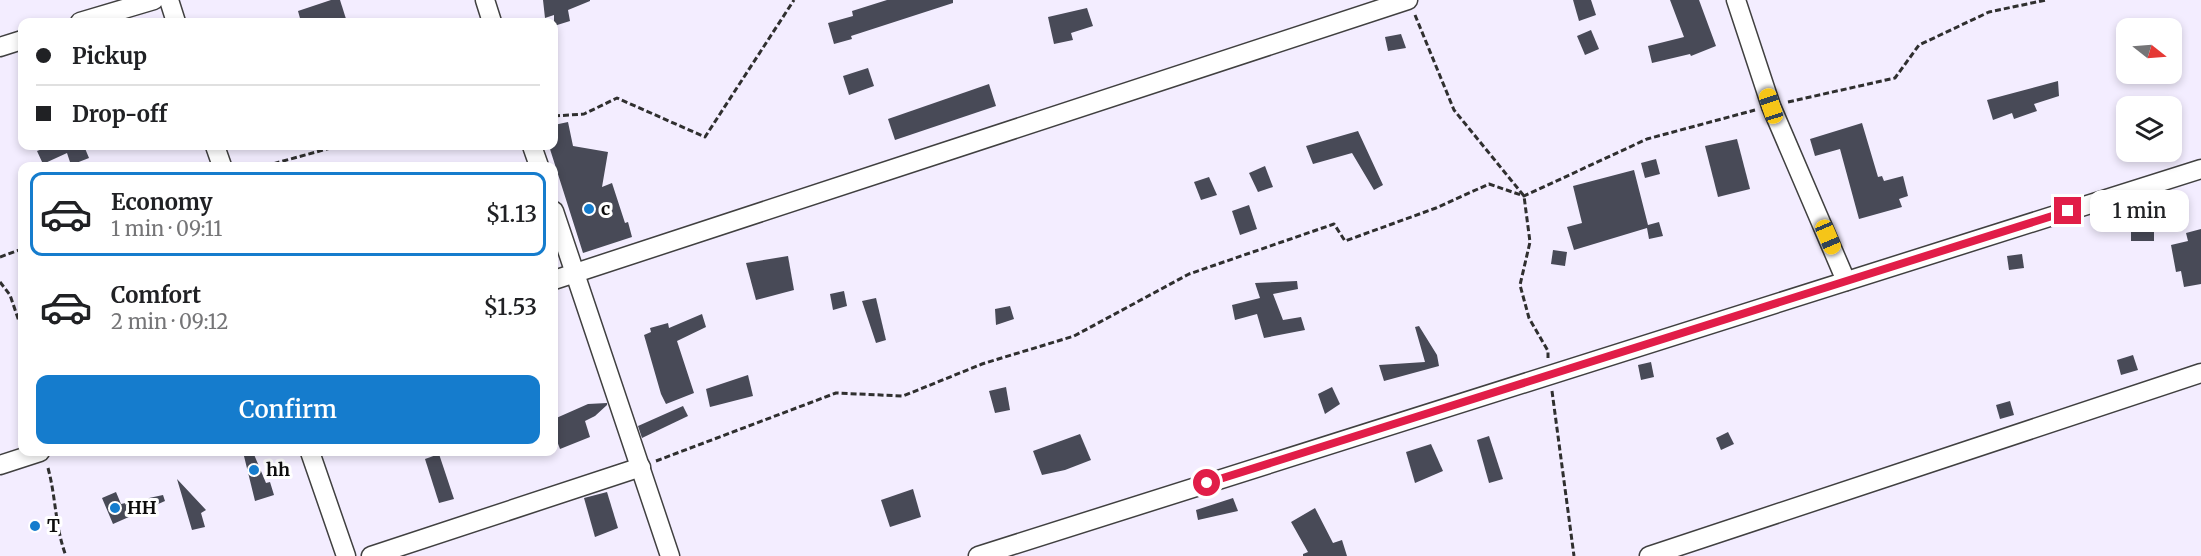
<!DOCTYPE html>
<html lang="en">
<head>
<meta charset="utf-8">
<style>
  body { margin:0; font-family:Merriweather,serif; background:#f2f2f2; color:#202124; height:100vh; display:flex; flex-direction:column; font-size:22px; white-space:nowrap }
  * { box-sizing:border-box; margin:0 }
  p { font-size:20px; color:#757577 }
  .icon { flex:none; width:33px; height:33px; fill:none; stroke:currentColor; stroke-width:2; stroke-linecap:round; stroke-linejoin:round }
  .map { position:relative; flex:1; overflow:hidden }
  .details { position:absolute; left:18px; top:162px; width:540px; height:294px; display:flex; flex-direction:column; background:#fff; border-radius:12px; box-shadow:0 3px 9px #0003 }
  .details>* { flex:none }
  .top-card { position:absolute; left:18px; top:18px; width:540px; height:132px; border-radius:12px; box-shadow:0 3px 9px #0003; display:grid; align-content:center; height:132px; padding:0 18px; background:#fff }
  .needle { width:39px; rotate:107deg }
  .buttons { position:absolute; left:2116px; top:18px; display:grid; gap:12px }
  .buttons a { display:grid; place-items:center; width:66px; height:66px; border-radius:12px; background:#fff; box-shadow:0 3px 9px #0003; font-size:30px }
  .end { position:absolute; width:27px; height:27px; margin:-14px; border:8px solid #e11d48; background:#fff; box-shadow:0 0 0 3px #fff }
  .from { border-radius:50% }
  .bubble { position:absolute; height:42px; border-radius:12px; background:#fff; box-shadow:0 3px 9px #0003; font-size:20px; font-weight:600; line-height:42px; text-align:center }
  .car { position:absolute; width:18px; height:36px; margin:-18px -9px; border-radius:8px; box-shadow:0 0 4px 2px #0007; background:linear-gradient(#f5c518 24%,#345 0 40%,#f5c518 0 76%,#345 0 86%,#f5c518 0) }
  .top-card b { display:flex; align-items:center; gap:21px; height:57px; font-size:22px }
  .top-card b+b { border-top:2px solid #e0e0e0 }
  .top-card i { width:15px; height:15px; background:#202124 }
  ul { padding:10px 0 0; list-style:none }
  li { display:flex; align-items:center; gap:18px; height:84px; margin:0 12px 9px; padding:0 6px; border:3px solid transparent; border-radius:12px }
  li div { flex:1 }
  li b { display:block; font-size:22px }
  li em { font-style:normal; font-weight:600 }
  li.active { border-color:#157ccd }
  li>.icon { width:54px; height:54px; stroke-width:1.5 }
  .button { display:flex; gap:12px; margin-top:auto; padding:12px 18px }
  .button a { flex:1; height:69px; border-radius:12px; background:#157ccd; color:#fff; font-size:24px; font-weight:600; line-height:69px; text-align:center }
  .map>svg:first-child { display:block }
  .building { fill:#484a57 }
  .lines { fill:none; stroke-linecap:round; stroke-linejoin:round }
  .street-casing { stroke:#404040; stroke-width:21 }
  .path { stroke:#2f2f2f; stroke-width:3; stroke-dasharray:6 3; stroke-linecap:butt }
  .street { stroke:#fff; stroke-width:18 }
  .route { stroke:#e11d48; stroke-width:8 }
  .poi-dot { fill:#157ccd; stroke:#fff; stroke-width:2 }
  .labels { text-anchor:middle; stroke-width:6; stroke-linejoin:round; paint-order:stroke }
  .poi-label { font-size:18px; font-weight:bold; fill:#0d0d0d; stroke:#fff; text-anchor:start }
</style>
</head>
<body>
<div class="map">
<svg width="2201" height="556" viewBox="0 0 2201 556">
  <rect width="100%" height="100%" fill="#f3edff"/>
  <g class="building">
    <polygon points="331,0 340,0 347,22 301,22 298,11"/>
    <polygon points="543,0 590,0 590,1 568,10 570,21 554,26 554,15 545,18"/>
    <polygon points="887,0 953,0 953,3 851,36 852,39 834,44 828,23 853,16 852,11"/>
    <polygon points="1573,0 1591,0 1596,15 1579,21"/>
    <polygon points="1670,0 1699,0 1716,46 1691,56 1690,54 1652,63 1648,46 1684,37"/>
    <polygon points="1087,8 1093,26 1071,33 1073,40 1054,44 1048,17"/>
    <polygon points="1591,30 1599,49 1585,55 1577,36"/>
    <polygon points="1401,34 1406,48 1388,51 1385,37"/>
    <polygon points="868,68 874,86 849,95 843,76"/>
    <polygon points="2058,81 2059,96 2034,104 2037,111 2014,119 2012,113 1993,120 1987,100"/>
    <polygon points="989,84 996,106 895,140 888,119"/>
    <polygon points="568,122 573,146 608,152 602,187 612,183 625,223 628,222 632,237 583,253 549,146 554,146 554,125"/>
    <polygon points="1862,123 1878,177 1882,176 1884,181 1903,176 1908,196 1899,199 1902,207 1859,219 1840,149 1815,156 1810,139"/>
    <polygon points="1358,131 1383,185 1374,190 1352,153 1313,164 1306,146"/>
    <polygon points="1737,139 1750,189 1718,197 1705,146"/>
    <polygon points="50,146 84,146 89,158 71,165 67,153 43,164 37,151"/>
    <polygon points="1656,159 1660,174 1645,178 1641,163"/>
    <polygon points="1265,166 1273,187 1258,192 1249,173"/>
    <polygon points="1634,170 1648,225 1659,222 1663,236 1649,239 1647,228 1574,250 1567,227 1582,223 1573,186"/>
    <polygon points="1209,177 1217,195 1201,200 1194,182"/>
    <polygon points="1249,205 1257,229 1240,235 1232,211"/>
    <rect x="2131" y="225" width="23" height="16"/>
    <polygon points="2201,229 2201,284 2184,287 2181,271 2176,272 2171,245 2188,241 2186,233"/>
    <polygon points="1553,250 1567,252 1565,266 1551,264"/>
    <polygon points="2022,254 2024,268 2009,270 2007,256"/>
    <polygon points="788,256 794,290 756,300 746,263"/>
    <polygon points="1297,281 1298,289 1273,294 1283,320 1301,317 1305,330 1264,338 1257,314 1235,320 1232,305 1260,298 1255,283"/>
    <polygon points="844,291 847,306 833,310 830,294"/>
    <polygon points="876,298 886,340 876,343 862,301"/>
    <polygon points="1010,306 1014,319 996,325 995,309"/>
    <polygon points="702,314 706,327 677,341 694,393 666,404 661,394 644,335 651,332 650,328 668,323 669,328"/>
    <polygon points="1419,326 1437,355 1439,366 1384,381 1379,365 1425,362 1415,327"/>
    <polygon points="2133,355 2138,370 2121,375 2117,360"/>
    <polygon points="1651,362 1654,377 1641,380 1638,365"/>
    <polygon points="748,375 753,396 710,407 706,389"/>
    <polygon points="1006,387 1010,410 995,413 989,391"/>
    <polygon points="1332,387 1340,404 1325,414 1318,394"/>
    <polygon points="2010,401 2014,415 2000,419 1996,405"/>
    <polygon points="607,403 607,405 595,416 585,421 590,437 560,449 554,433 554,419 588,404"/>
    <polygon points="683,406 688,416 642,438 638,426"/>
    <polygon points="1728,432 1734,444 1721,450 1716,438"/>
    <polygon points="1080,434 1091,460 1065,470 1042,475 1033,451"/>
    <polygon points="1489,436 1503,479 1489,483 1477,440"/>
    <polygon points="1431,444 1443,471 1415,483 1406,452"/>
    <polygon points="243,452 253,452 266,483 270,482 274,495 255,501"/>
    <polygon points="439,454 454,499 439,503 425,459"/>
    <polygon points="177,479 206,510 201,513 205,527 192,530"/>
    <polygon points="913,489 921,517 890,527 881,500"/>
    <polygon points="116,492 121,504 163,495 165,501 113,524 102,498"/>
    <polygon points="607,492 618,528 595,537 584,498"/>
    <polygon points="1233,498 1238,511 1198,520 1196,510"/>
    <polygon points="1315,508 1333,543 1342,540 1347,556 1303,556 1303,554 1308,552 1291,522"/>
  </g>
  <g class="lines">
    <defs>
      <g id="street">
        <polyline points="169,0 176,22"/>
        <polyline points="485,0 492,22"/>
        <polyline points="1736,0 1771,106 1846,281"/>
        <polyline points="80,22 154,0"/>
        <polyline points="0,47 22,40"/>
        <polyline points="215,146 222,166"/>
        <polyline points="532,146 539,166"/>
        <polyline points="554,211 670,556"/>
        <polyline points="554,280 1408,0"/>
        <polyline points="310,452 346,556"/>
        <polyline points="0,465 40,452"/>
        <polyline points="371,556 641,467"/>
        <polyline points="978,556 2201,169"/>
        <polyline points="1649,556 2201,373"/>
      </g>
    </defs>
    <use href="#street" class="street-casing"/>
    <g class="path">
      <polyline points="1415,15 1454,110 1524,196 1530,242 1520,285 1529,318 1548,351 1548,358"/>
      <polyline points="1788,102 1895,78 1919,45 1989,12 2046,0"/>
      <polyline points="554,116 584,114 617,98 705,137 794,0"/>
      <polyline points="265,166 338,146"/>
      <polyline points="0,257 22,249"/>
      <polyline points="0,282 10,295 22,330"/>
      <polyline points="1552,391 1574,556"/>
      <polyline points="656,461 836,393 903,396 982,364 1074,336 1189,274 1334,224 1345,241 1436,208 1489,184 1524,196 1647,139 1755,110"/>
      <path d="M 48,468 C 56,497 55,527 66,556"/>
    </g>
    <use href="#street" class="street"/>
  </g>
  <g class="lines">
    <polyline class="route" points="1207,483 2068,211"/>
  </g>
  <g class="poi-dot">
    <circle cx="589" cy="209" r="6"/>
    <circle cx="254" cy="470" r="6"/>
    <circle cx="115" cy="508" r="6"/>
    <circle cx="35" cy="526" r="6"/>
  </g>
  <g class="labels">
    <g class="poi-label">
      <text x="601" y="215">c</text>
      <text x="266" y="476">hh</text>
      <text x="127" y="514">HH</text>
      <text x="47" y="532">T</text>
    </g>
  </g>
</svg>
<div class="buttons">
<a><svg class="needle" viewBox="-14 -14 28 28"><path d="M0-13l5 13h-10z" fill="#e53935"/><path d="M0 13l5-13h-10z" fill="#757577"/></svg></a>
<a><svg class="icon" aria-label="layers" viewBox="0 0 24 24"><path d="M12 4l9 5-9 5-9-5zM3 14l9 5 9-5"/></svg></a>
</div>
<i class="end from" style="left:1207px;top:483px"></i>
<i class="end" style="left:2068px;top:211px"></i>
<div class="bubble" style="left:2090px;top:190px;width:99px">1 min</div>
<i class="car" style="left:1771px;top:106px;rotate:342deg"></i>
<i class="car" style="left:1828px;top:237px;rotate:157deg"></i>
<div class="top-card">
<b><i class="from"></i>Pickup</b>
<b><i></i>Drop-off</b>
</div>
<section class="details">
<ul>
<li class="active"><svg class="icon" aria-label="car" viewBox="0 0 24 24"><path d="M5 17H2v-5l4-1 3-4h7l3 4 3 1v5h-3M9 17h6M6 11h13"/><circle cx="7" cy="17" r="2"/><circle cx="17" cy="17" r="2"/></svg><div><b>Economy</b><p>1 min · 09:11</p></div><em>$1.13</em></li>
<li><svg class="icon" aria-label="car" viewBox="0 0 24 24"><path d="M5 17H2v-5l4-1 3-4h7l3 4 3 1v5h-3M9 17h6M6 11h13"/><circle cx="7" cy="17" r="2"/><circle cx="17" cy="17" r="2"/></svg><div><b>Comfort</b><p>2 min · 09:12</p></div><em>$1.53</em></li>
</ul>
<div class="button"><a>Confirm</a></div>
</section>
</div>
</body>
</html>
